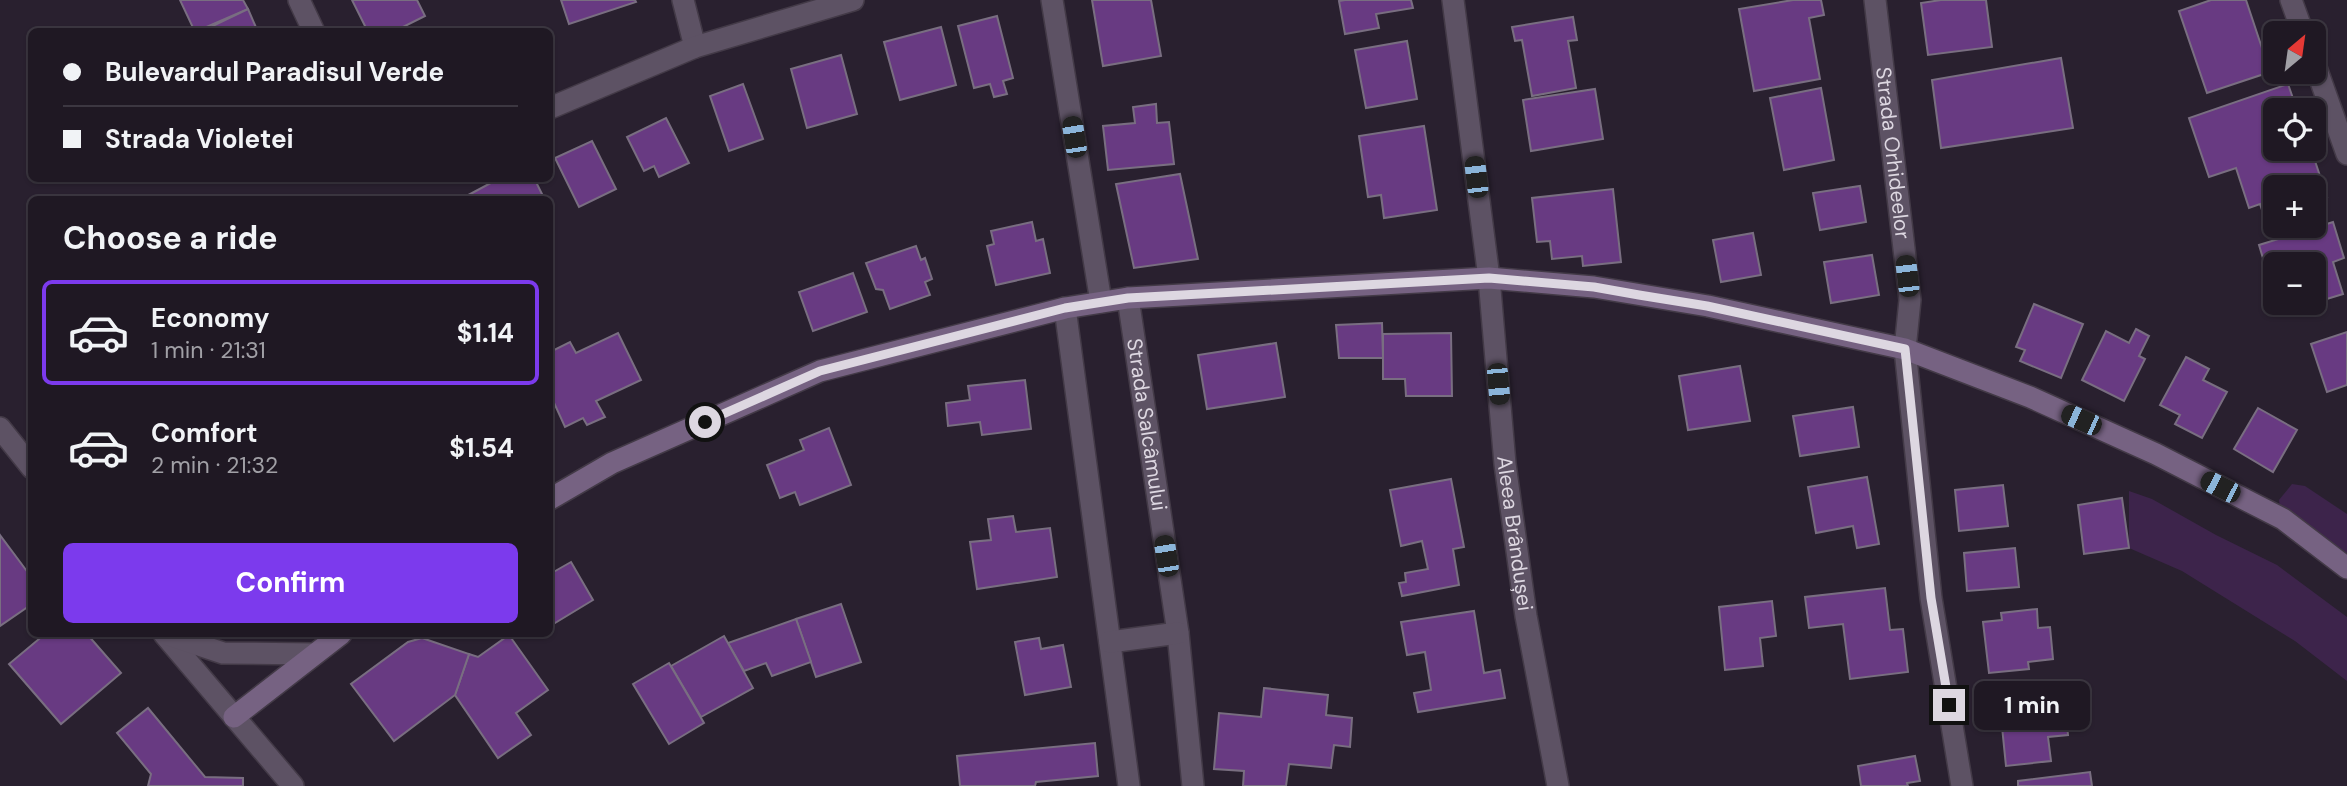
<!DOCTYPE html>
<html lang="en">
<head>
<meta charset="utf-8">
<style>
  body { margin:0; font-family:"DM Sans",sans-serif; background:#2c2530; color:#f1f3f6; height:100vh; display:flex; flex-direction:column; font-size:26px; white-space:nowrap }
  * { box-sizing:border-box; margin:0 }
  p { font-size:23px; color:#a1a0a6 }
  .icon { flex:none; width:38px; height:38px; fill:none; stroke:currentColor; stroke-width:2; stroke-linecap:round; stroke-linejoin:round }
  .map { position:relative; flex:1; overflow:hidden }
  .drawer { position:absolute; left:28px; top:196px; width:525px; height:441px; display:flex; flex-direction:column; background:#1f1823; border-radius:10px; box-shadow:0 2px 5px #0004,0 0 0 2px #3c3741 }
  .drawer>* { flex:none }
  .banner { position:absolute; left:28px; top:28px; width:525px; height:154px; border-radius:10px; box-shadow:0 2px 5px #0004,0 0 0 2px #3c3741; display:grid; align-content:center; height:154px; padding:0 35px; background:#1f1823 }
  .needle { width:46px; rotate:29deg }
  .fabs { position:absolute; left:2263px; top:21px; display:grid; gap:14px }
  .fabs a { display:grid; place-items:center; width:63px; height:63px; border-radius:10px; background:#1f1823; box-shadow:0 2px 5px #0004,0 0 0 2px #3c3741; font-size:35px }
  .end { position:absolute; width:32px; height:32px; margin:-16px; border:9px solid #ddd7e1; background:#111; box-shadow:0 0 0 4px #111 }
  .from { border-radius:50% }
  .bubble { position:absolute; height:49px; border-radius:10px; background:#1f1823; box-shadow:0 2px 5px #0004,0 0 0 2px #3c3741; font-size:23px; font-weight:700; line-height:49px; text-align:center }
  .car { position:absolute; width:21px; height:42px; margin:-21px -10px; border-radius:9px; box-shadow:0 0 5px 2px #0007; background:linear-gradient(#222 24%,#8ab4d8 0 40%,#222 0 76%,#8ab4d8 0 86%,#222 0) }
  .banner b { display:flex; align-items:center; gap:24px; height:66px; font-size:26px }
  .banner b+b { border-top:2px solid #3c3741 }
  .banner i { width:18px; height:18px; background:#f1f3f6 }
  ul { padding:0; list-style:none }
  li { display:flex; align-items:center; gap:21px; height:105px; margin:0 14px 10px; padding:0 21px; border:4px solid transparent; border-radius:10px }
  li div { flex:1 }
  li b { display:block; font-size:26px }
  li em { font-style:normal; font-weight:700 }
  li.current { border-color:#7c3aed }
  li>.icon { width:63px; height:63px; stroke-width:1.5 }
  h2 { padding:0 35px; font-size:32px; line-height:84px }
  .primary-button { display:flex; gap:14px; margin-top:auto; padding:14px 35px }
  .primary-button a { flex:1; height:80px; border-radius:10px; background:#7c3aed; color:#fff; font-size:28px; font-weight:700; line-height:80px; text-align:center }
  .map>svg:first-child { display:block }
  .green { fill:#3d244b }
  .building { fill:#683a82; stroke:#796e81; stroke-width:2 }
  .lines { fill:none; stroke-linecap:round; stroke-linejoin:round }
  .street-casing { stroke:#433a47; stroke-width:24 }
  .secondary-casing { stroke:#433a47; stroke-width:24 }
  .street { stroke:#5d5264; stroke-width:21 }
  .secondary { stroke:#766282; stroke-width:21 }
  .route { stroke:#ddd7e1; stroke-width:9 }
  .labels { text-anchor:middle; stroke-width:5; stroke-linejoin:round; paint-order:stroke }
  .street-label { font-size:21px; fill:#ddd7e1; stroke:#100b12 }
</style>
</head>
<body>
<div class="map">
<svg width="2347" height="786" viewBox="0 0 2347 786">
  <rect width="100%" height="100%" fill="#29202f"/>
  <g class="green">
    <polygon points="2292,484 2305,486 2347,514 2347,557 2281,517 2279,500"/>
    <polygon points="2129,491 2152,499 2216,535 2277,565 2347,617 2347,681 2295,641 2182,571 2129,548"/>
  </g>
  <g class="building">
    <polygon points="180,0 243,0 248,9 195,32"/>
    <polygon points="352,0 417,0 425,16 393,32 368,32"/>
    <polygon points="561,0 635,0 636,2 569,24"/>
    <polygon points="1092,0 1151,0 1161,56 1103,66"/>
    <polygon points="1345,0 1411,0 1413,8 1376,14 1379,28 1345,34 1339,1"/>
    <polygon points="1793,0 1821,0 1824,15 1809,18 1820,79 1754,91 1739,9"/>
    <polygon points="1941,0 1986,0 1992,47 1928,55 1921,3"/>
    <polygon points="2211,0 2246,0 2270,72 2207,93 2179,11"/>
    <polygon points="248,9 258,32 200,32"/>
    <polygon points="997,16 1013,78 1003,81 1007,94 994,97 990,84 974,88 958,26"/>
    <polygon points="1573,17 1577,40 1568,41 1576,88 1532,96 1522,40 1515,41 1512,27"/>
    <polygon points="941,27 956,85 900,100 884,42"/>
    <polygon points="1407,41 1417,99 1366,108 1355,50"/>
    <polygon points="841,55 857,114 807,128 791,69"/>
    <polygon points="2061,58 2073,128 1941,148 1932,80"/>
    <polygon points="743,84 763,139 729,151 710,96"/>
    <polygon points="2288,84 2297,110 2275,110 2275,149 2311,149 2327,197 2314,201 2314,187 2275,187 2275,226 2286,226 2269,231 2260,204 2249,208 2236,168 2209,177 2189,118"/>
    <polygon points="1821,88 1834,160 1784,170 1770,98"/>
    <polygon points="1595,89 1603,139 1531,151 1523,100"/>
    <polygon points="1156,104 1157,123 1169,122 1174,164 1108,170 1103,126 1135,123 1133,107"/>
    <polygon points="666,118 689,163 659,177 654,166 644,171 627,137"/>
    <polygon points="1424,126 1437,210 1384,218 1381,195 1368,197 1359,136"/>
    <polygon points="592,141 616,189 579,207 555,158"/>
    <polygon points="1180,174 1198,259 1134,268 1116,184"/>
    <polygon points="500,178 534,178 545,200 459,200"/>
    <polygon points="1860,186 1866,222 1820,230 1813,193"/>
    <polygon points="1613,189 1621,262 1583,266 1582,256 1552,259 1550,241 1537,242 1532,198"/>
    <polygon points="1032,222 1036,241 1043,239 1050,273 996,285 987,246 994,244 991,231"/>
    <polygon points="2333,222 2344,258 2333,262 2343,294 2314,303 2314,264 2275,264 2275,298 2259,245"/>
    <polygon points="1753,233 1761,275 1721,282 1713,240"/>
    <polygon points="916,246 921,260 925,258 932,279 925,282 930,295 890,309 883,290 876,289 866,263"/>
    <polygon points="1872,255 1879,295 1831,303 1824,262"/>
    <polygon points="853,273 867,312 813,331 799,292"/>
    <polygon points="2277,303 2313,303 2280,313"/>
    <polygon points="2034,304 2083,324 2061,378 2020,361 2025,350 2016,347"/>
    <polygon points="1382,323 1383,358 1339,358 1336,325"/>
    <polygon points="2136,329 2149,336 2139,356 2145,359 2124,401 2082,380 2106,331 2129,343"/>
    <polygon points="2347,332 2347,385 2327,392 2311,344"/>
    <polygon points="618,333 641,380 596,401 605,417 587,425 583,418 565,427 550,394 550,366 554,364 550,352 570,342 576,353"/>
    <polygon points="1451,333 1452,396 1406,396 1405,379 1383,379 1383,334"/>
    <polygon points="1276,343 1285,397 1207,409 1198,355"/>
    <polygon points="2186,357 2209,369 2203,380 2227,392 2202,438 2175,424 2180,415 2160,405"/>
    <polygon points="1740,366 1750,421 1688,430 1679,376"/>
    <polygon points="1025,380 1031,429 982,435 980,422 948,426 946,403 970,400 968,386"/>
    <polygon points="1853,407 1859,447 1800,456 1793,416"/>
    <polygon points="2258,408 2297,430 2273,472 2234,449"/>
    <polygon points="829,428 851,485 800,505 795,492 780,498 767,465 804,450 800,440"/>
    <polygon points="1867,477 1879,544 1857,548 1853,526 1816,533 1808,487"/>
    <polygon points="1451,479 1464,547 1453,549 1459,585 1402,596 1399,583 1406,582 1405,573 1428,569 1422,541 1401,546 1390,490"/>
    <polygon points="2003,485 2008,526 1959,531 1955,490"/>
    <polygon points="2122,498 2129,548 2084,554 2078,505"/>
    <polygon points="1013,516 1016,532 1050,528 1057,577 977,589 970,542 991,540 988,519"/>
    <polygon points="0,535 32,578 32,604 0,626"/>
    <polygon points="2015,548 2019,587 1967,591 1964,553"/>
    <polygon points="571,562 593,600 550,626 550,574"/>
    <polygon points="1885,588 1890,630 1903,629 1908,672 1850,679 1843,624 1809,628 1805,597"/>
    <polygon points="1772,601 1776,636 1760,638 1763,666 1725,670 1719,607"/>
    <polygon points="841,604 861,662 816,677 796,619"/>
    <polygon points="2037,609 2038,628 2050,627 2053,659 2028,662 2029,669 1989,673 1983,622 2002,620 2001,613"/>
    <polygon points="1474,611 1484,673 1500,670 1505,698 1418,712 1414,693 1431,690 1425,652 1407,655 1401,622"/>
    <polygon points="796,619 811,662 772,676 766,663 744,671 728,643"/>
    <polygon points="45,634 87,634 121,673 61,724 9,664"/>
    <polygon points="509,635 548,690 516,713 531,735 498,758 455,695 469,654 478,657"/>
    <polygon points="724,636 753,688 701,717 671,666"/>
    <polygon points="422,638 469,654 455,695 394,741 351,684 408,642"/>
    <polygon points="1039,638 1041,649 1063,645 1071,687 1025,695 1015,642"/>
    <polygon points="669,663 704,723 669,744 633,684"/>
    <polygon points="1264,688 1328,695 1326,715 1352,718 1350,747 1334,745 1331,768 1289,764 1286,786 1243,786 1244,771 1214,769 1219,713 1261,717"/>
    <polygon points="2054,691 2056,706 2065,705 2068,735 2048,737 2051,761 2006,766 1999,697"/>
    <polygon points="148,708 205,777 243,778 243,786 148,786 151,774 117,733"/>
    <polygon points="1095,743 1098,776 1036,782 1035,786 960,786 957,756"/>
    <polygon points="1915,756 1920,781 1907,783 1908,786 1861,786 1858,766"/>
    <polygon points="2090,772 2092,786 2018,786 2018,781"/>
  </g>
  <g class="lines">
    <defs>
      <g id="street">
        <polyline points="299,0 314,32"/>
        <polyline points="683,0 695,47"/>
        <polyline points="1052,0 1101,302"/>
        <path id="s1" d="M 1453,0 L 1489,278 L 1505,464 L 1526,616 L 1558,786"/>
        <path id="s2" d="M 1875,0 L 1910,300 L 1905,349 L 1931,598 L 1962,786"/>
        <polyline points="2291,0 2303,33"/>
        <polyline points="2314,62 2347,154"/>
        <polyline points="550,108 695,47 853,0"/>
        <path id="s3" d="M 1128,298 L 1178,633 L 1193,786"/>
        <polyline points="1065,308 1129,786"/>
        <polyline points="0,428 32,468"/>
        <polyline points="164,634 293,786"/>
        <polyline points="166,634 223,653 314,654"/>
        <polyline points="1110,642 1178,633"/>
      </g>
      <g id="secondary">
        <polyline points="550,499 612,463 820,371 1065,308 1128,298 1489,278 1594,287 1708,306 1905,349 2030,397 2156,454 2283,519 2347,568"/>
        <polyline points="234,717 341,634"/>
      </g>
    </defs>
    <use href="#street" class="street-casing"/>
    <use href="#secondary" class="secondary-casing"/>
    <use href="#street" class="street"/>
    <use href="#secondary" class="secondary"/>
  </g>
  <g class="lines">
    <polyline class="route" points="705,422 820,371 1065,308 1128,298 1489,278 1594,287 1639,295 1707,306 1905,349 1931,598 1949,705"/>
  </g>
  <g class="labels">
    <g class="street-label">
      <text dy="7" stroke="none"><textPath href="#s2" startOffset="154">Strada Orhideelor</textPath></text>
      <text dy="7" stroke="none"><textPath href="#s3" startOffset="128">Strada Salcâmului</textPath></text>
      <text dy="7" stroke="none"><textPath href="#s1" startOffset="537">Aleea Brândușei</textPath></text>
    </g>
  </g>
</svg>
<div class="fabs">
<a><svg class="needle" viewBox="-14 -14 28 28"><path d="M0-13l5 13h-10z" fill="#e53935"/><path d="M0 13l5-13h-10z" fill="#a1a0a6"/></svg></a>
<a><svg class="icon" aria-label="locate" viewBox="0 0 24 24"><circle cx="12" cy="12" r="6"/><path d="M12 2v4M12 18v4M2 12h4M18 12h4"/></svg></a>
<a>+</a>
<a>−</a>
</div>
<i class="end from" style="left:705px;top:422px"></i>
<i class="end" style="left:1949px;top:705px"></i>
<div class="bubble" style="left:1974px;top:681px;width:116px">1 min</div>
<i class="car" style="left:1074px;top:137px;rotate:351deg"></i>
<i class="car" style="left:1476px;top:177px;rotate:353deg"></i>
<i class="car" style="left:1907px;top:276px;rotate:353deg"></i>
<i class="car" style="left:1498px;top:384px;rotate:175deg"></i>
<i class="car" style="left:2081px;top:420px;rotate:294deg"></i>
<i class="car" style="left:2220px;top:487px;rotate:297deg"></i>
<i class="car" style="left:1166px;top:556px;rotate:351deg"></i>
<div class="banner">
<b><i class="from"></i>Bulevardul Paradisul Verde</b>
<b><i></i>Strada Violetei</b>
</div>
<section class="drawer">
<h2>Choose a ride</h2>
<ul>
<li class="current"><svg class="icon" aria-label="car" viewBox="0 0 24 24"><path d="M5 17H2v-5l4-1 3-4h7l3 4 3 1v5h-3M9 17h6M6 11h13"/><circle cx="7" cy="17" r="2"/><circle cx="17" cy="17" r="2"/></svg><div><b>Economy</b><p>1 min · 21:31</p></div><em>$1.14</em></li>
<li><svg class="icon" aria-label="car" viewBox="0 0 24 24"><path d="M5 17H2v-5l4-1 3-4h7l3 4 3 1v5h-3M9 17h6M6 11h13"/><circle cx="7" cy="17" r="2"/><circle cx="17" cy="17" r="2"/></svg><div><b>Comfort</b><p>2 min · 21:32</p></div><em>$1.54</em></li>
</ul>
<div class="primary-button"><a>Confirm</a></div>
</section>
</div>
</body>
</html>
